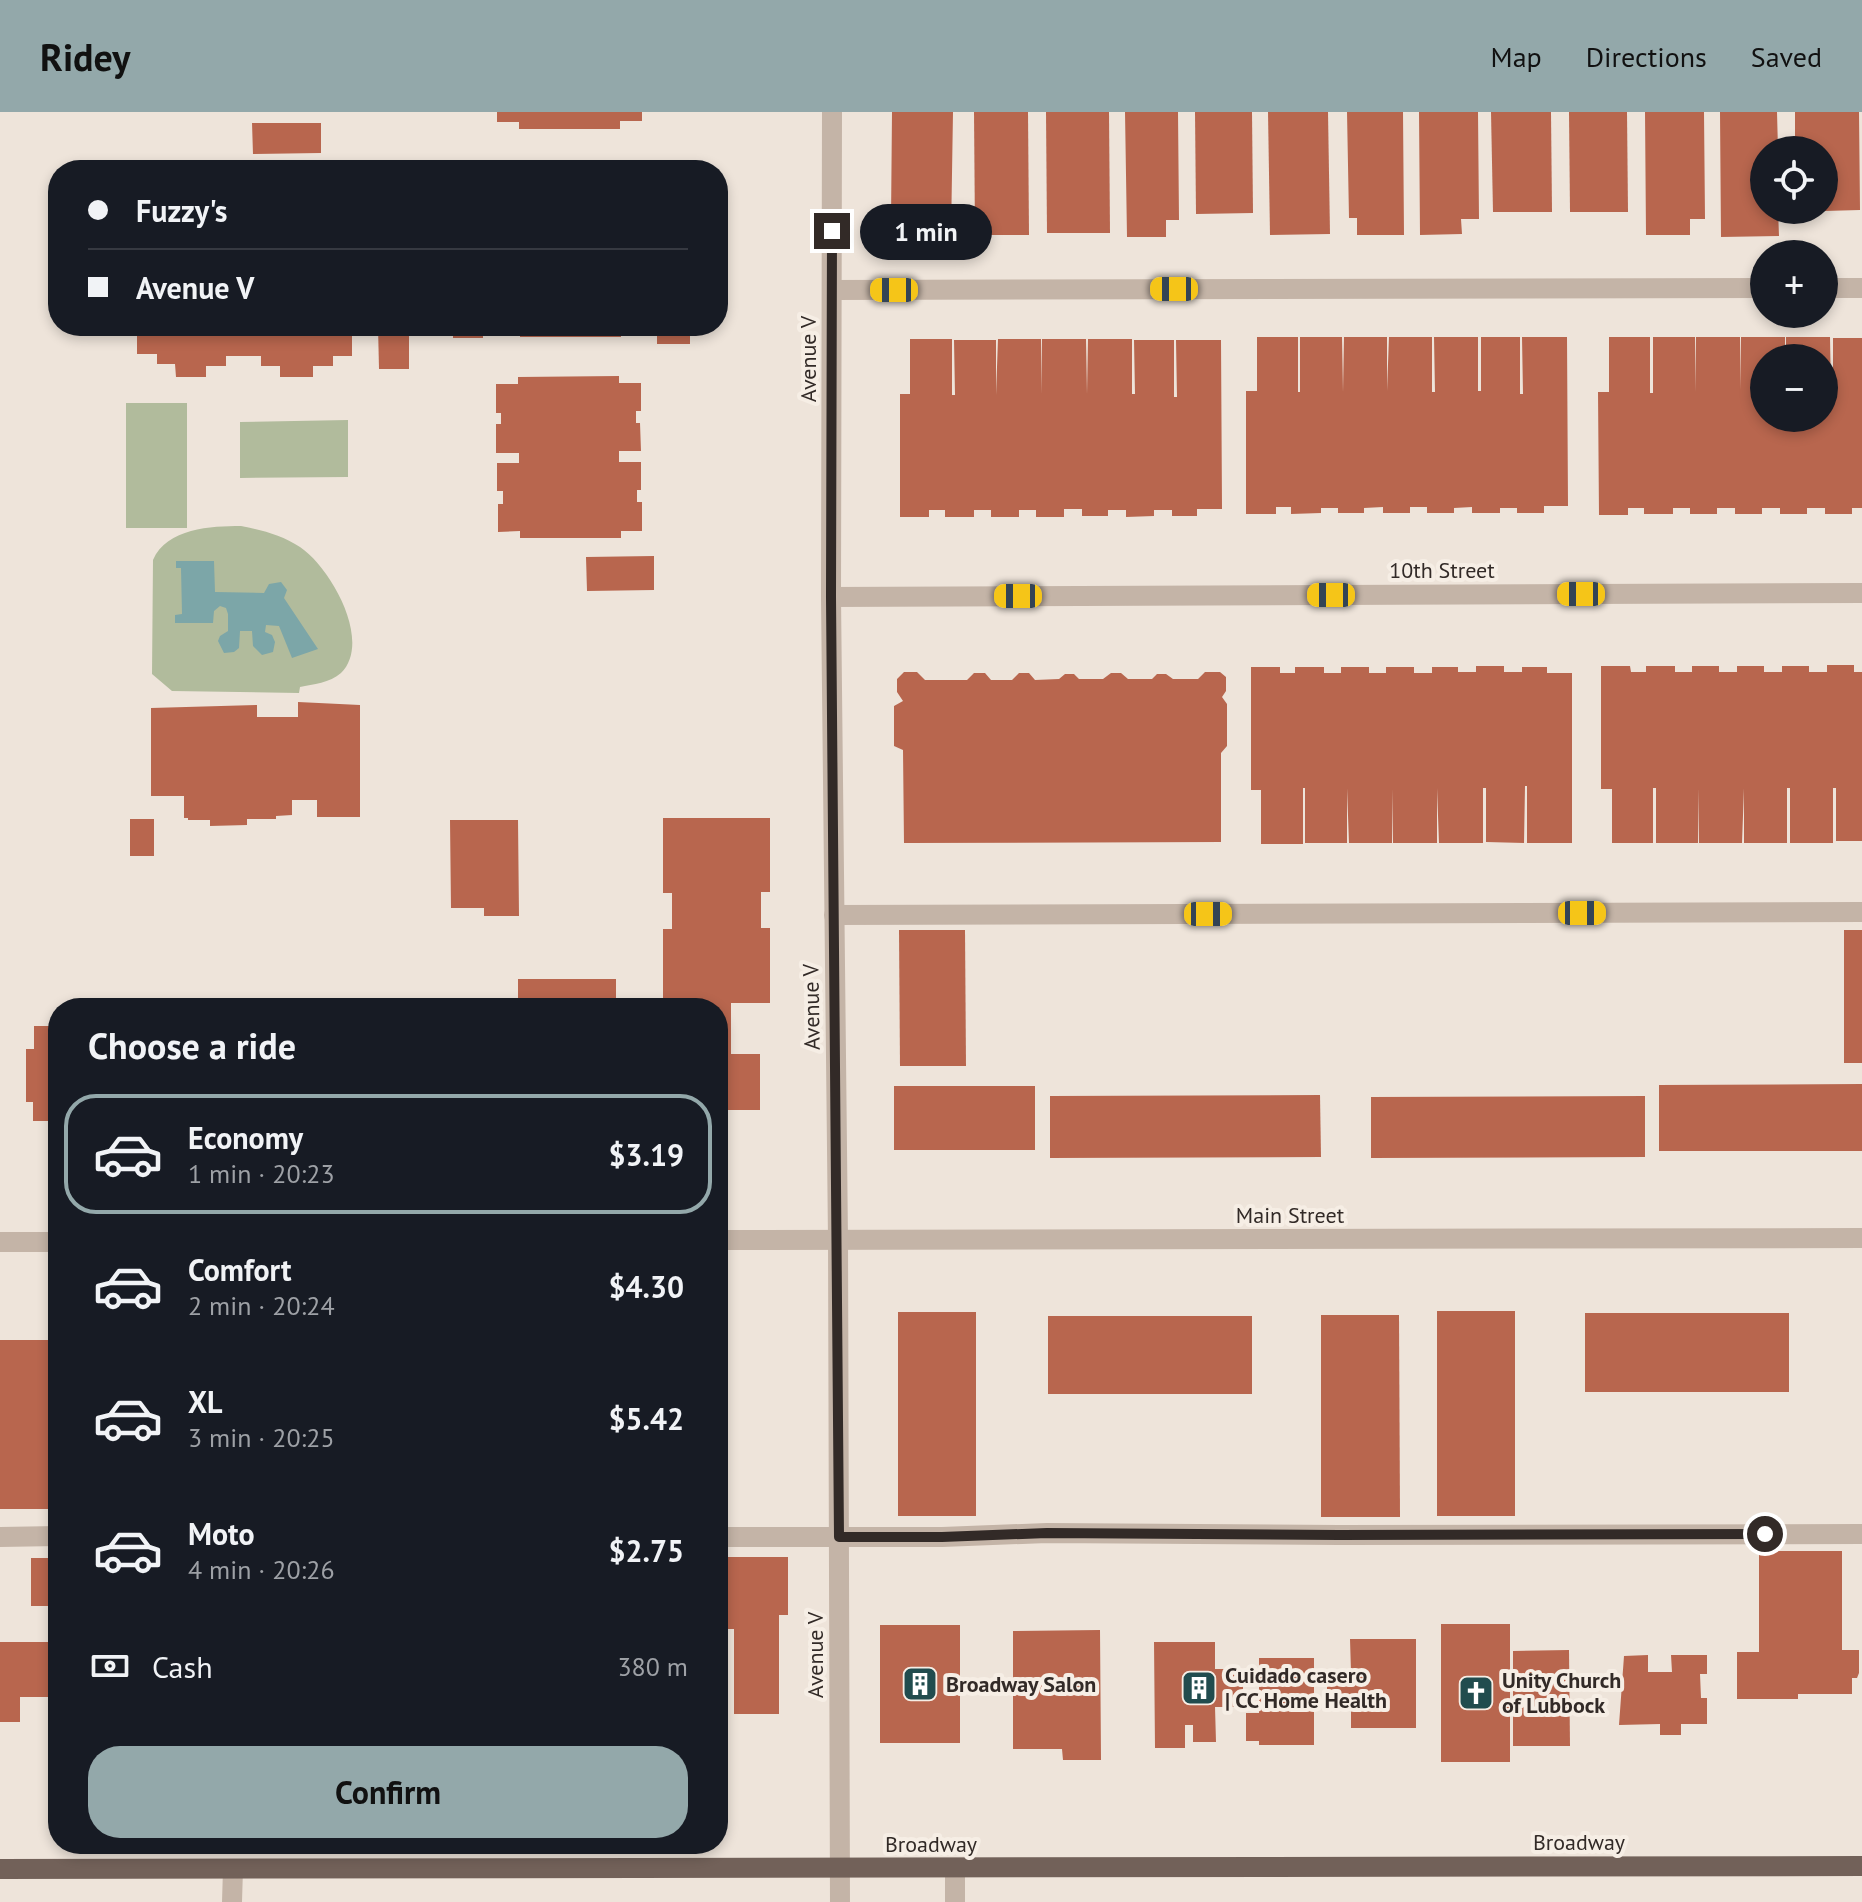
<!DOCTYPE html>
<html lang="en">
<head>
<meta charset="utf-8">
<style>
  body { margin:0; font-family:"PT Sans",sans-serif; background:#20242c; color:#f1f3f6; height:100vh; display:flex; flex-direction:column; font-size:30px; white-space:nowrap }
  * { box-sizing:border-box; margin:0 }
  p { font-size:26px; color:#9ea1a6 }
  .icon { flex:none; width:44px; height:44px; fill:none; stroke:currentColor; stroke-width:2; stroke-linecap:round; stroke-linejoin:round }
  .map { position:relative; flex:1; overflow:hidden }
  .sheet { position:absolute; left:48px; top:886px; width:680px; height:856px; display:flex; flex-direction:column; background:#171b24; border-radius:32px; box-shadow:0 4px 12px #0003 }
  .sheet>* { flex:none }
  .hud { position:absolute; left:48px; top:48px; width:680px; height:176px; border-radius:32px; box-shadow:0 4px 12px #0003; display:grid; align-content:center; height:176px; padding:0 40px; background:#171b24 }
  .fabs { position:absolute; left:1750px; top:24px; display:grid; gap:16px }
  .fabs a { display:grid; place-items:center; width:88px; height:88px; border-radius:50%; background:#171b24; box-shadow:0 4px 12px #0003; font-size:40px }
  .end { position:absolute; width:36px; height:36px; margin:-18px; border:10px solid #322a27; background:#fff; box-shadow:0 0 0 4px #fff }
  .from { border-radius:50% }
  .bubble { position:absolute; height:56px; border-radius:28px; background:#171b24; box-shadow:0 4px 12px #0003; font-size:26px; font-weight:600; line-height:56px; text-align:center }
  .car { position:absolute; width:24px; height:48px; margin:-24px -12px; border-radius:10px; box-shadow:0 0 6px 2px #0007; background:linear-gradient(#f5c518 24%,#345 0 40%,#f5c518 0 76%,#345 0 86%,#f5c518 0) }
  .hud b { display:flex; align-items:center; gap:28px; height:76px; font-size:30px }
  .hud b+b { border-top:2px solid #363941 }
  .hud i { width:20px; height:20px; background:#f1f3f6 }
  ul { padding:0; list-style:none }
  li { display:flex; align-items:center; gap:24px; height:120px; margin:0 16px 12px; padding:0 24px; border:4px solid transparent; border-radius:32px }
  li div { flex:1 }
  li b { display:block; font-size:30px }
  li em { font-style:normal; font-weight:600 }
  li.current { border-color:#93a8aa }
  li>.icon { width:72px; height:72px; stroke-width:1.5 }
  h2 { padding:0 40px; font-size:36px; line-height:96px }
  .pay { display:flex; align-items:center; gap:20px; height:88px; padding:0 40px; font-size:30px }
  .pay p { margin-inline-start:auto }
  .cta { display:flex; gap:16px; margin-top:auto; padding:16px 40px }
  .cta a { flex:1; height:92px; border-radius:32px; background:#93a8aa; color:#111; font-size:32px; font-weight:600; line-height:92px; text-align:center }
  header { display:flex; align-items:center; gap:48px; box-sizing:border-box; height:112px; padding:0 40px; background:#93a8aa; color:#111 }
  header strong { font-size:38px }
  nav { display:flex; gap:44px; margin-inline-start:auto; font-size:28px }
  .map>svg:first-child { display:block }
  .green { fill:#b1bb9c }
  .water { fill:#7ca6a8 }
  .building { fill:#b8664e }
  .lines { fill:none; stroke-linecap:round; stroke-linejoin:round }
  .minor { stroke:#c4b4a7; stroke-width:20 }
  .major { stroke:#726159; stroke-width:20 }
  .route { stroke:#322a27; stroke-width:10 }
  .labels { text-anchor:middle; stroke-width:8; stroke-linejoin:round; paint-order:stroke }
  .street-label { font-size:22px; fill:#322a27; stroke:#f6eee5 }
  .poi-label { font-size:22px; font-weight:bold; fill:#322a27; stroke:#f6eee5; text-anchor:start }
</style>
</head>
<body>
<header>
<strong>Ridey</strong>
<nav><a>Map</a><a>Directions</a><a>Saved</a></nav>
</header>
<div class="map">
<svg width="1862" height="1790" viewBox="0 0 1862 1790">
  <rect width="100%" height="100%" fill="#eee4da"/>
  <g class="green">
    <rect x="126" y="291" width="61" height="125"/>
    <polygon points="348,308 348,365 240,366 240,310"/>
    <path d="M 241,414 C 262,418 282,423 300,435 C 330,455 373,529 341,561 C 330,571 313,572 300,575 L 299,581 L 172,579 L 152,562 L 153,448 C 167,416 211,414 241,414 Z"/>
  </g>
  <polygon class="water" points="176,449 214,449 215,480 264,481 269,472 281,470 287,478 284,486 318,537 292,546 279,514 266,513 265,520 272,523 275,530 273,540 262,543 253,534 252,519 240,519 239,536 234,540 224,541 218,529 220,524 228,519 228,502 226,496 220,494 214,499 213,511 175,511 175,503 182,502 181,456 176,456"/>
  <g class="building">
    <polygon points="497,0 642,0 642,9 620,9 620,17 519,17 519,10 497,10"/>
    <polygon points="892,0 953,0 951,123 906,123 906,109 891,108"/>
    <polygon points="974,0 1028,0 1029,123 975,123"/>
    <polygon points="1046,0 1109,0 1110,121 1047,121"/>
    <polygon points="1125,0 1178,0 1179,108 1166,108 1166,125 1127,125"/>
    <polygon points="1195,0 1252,0 1253,101 1196,102"/>
    <polygon points="1268,0 1328,0 1330,122 1270,123"/>
    <polygon points="1347,0 1403,0 1404,123 1357,123 1357,106 1349,106"/>
    <polygon points="1419,0 1478,0 1479,107 1461,107 1462,122 1420,123"/>
    <polygon points="1491,0 1551,0 1552,100 1493,100"/>
    <polygon points="1569,0 1627,0 1628,100 1570,100"/>
    <polygon points="1645,0 1704,0 1705,107 1690,107 1690,123 1646,123"/>
    <polygon points="1720,0 1777,0 1778,38 1764,38 1764,98 1778,98 1779,124 1721,125"/>
    <polygon points="1795,0 1859,0 1860,98 1824,99 1824,38 1795,38"/>
    <polygon points="252,11 321,11 321,41 253,42"/>
    <polygon points="137,214 352,214 352,244 333,244 333,254 313,254 313,265 280,265 280,254 261,254 261,244 226,244 226,254 206,254 206,265 176,265 175,252 157,252 157,242 137,242"/>
    <polygon points="378,214 409,214 409,257 379,257"/>
    <rect x="453" y="214" width="30" height="12"/>
    <polygon points="498,214 642,214 642,217 621,217 621,225 520,225 520,218 498,218"/>
    <rect x="657" y="214" width="33" height="18"/>
    <polygon points="1257,225 1298,225 1298,280 1300,280 1300,225 1342,225 1343,280 1344,225 1387,225 1387,279 1389,225 1432,225 1432,280 1435,280 1434,225 1478,225 1478,279 1481,279 1481,225 1520,225 1520,282 1523,282 1522,225 1567,225 1568,394 1544,394 1544,401 1517,401 1517,396 1500,396 1500,401 1472,401 1472,395 1454,396 1454,401 1427,401 1427,395 1410,395 1410,401 1383,401 1383,395 1364,396 1364,401 1338,401 1338,396 1321,396 1321,401 1291,402 1291,395 1276,395 1276,402 1246,402 1246,279 1257,279"/>
    <polygon points="1609,225 1650,225 1650,281 1653,281 1653,225 1695,225 1695,280 1696,225 1740,225 1740,278 1741,225 1785,225 1785,246 1764,246 1764,306 1824,306 1824,246 1786,246 1786,225 1830,225 1831,280 1833,280 1833,226 1862,226 1862,396 1852,396 1852,402 1825,402 1825,396 1807,396 1807,402 1780,402 1780,396 1762,396 1762,402 1735,402 1735,396 1717,396 1717,402 1690,402 1690,396 1673,396 1673,402 1644,402 1644,396 1628,396 1628,403 1599,403 1598,280 1609,280"/>
    <polygon points="910,227 952,227 952,283 955,283 954,228 996,228 996,283 998,227 1041,227 1041,282 1042,227 1086,227 1087,282 1088,227 1132,227 1132,282 1135,282 1134,228 1174,228 1174,285 1177,285 1176,228 1221,228 1222,397 1197,397 1197,404 1172,404 1172,398 1154,398 1154,404 1126,405 1126,398 1108,398 1108,404 1082,404 1082,397 1064,397 1064,405 1036,405 1036,398 1019,398 1019,405 991,405 991,398 974,398 974,405 945,405 945,398 929,398 929,405 900,405 900,282 910,282"/>
    <polygon points="619,264 619,271 641,271 641,299 636,299 636,311 640,311 641,339 619,339 619,350 641,350 641,378 637,378 637,390 642,390 642,419 621,419 621,426 520,426 520,419 498,420 498,392 503,392 503,379 497,379 497,351 519,351 519,341 496,341 496,312 501,312 501,301 496,301 496,272 518,272 518,265"/>
    <polygon points="654,444 654,478 587,479 586,445"/>
    <polygon points="1827,553 1854,553 1854,560 1862,560 1862,729 1836,729 1836,676 1833,676 1833,731 1790,731 1790,676 1787,676 1787,731 1744,731 1744,676 1742,731 1699,731 1698,676 1698,731 1656,731 1656,676 1653,676 1653,731 1612,731 1612,677 1601,677 1601,554 1630,554 1631,560 1646,560 1646,554 1675,554 1675,560 1692,560 1692,554 1719,554 1719,560 1737,560 1737,554 1764,554 1764,560 1782,560 1782,554 1809,554 1809,560 1827,560"/>
    <polygon points="1476,554 1504,554 1504,560 1522,560 1522,555 1547,555 1547,561 1572,561 1572,731 1527,731 1527,674 1525,674 1524,731 1486,730 1486,676 1483,676 1483,731 1439,731 1437,676 1437,731 1393,731 1393,677 1392,731 1349,731 1347,676 1347,731 1305,731 1305,676 1303,676 1303,732 1261,732 1261,678 1251,678 1251,555 1280,555 1280,561 1295,561 1295,555 1324,555 1324,561 1341,561 1341,555 1369,555 1369,561 1386,561 1386,555 1414,555 1414,561 1432,561 1432,555 1458,555 1458,560 1476,560"/>
    <polygon points="904,560 917,560 925,568 967,568 974,561 985,561 991,568 1012,568 1019,561 1029,561 1035,568 1059,567 1065,562 1074,562 1079,567 1103,567 1111,561 1121,561 1128,567 1152,567 1157,562 1166,562 1173,567 1198,567 1205,560 1220,560 1226,565 1226,579 1222,585 1227,592 1227,634 1221,641 1221,730 904,731 903,638 894,634 894,594 903,589 897,580 897,567"/>
    <polygon points="298,590 360,593 360,705 317,705 317,688 292,688 292,703 276,704 276,707 247,707 247,713 210,714 210,708 188,708 188,706 184,706 184,684 151,684 151,596 257,593 257,605 298,605"/>
    <polygon points="663,706 770,706 770,780 761,780 761,816 770,816 770,891 731,891 731,942 760,942 760,998 718,998 718,896 701,896 701,890 663,890 663,817 672,817 672,781 663,781"/>
    <rect x="130" y="707" width="24" height="37"/>
    <polygon points="450,708 518,708 519,804 484,804 484,796 451,796"/>
    <polygon points="899,818 965,818 966,954 900,954"/>
    <rect x="1844" y="818" width="18" height="133"/>
    <rect x="518" y="867" width="98" height="29"/>
    <polygon points="34,914 58,914 58,1009 33,1009 33,990 26,990 26,937 34,937"/>
    <polygon points="1862,972 1862,1039 1659,1039 1659,973"/>
    <rect x="894" y="974" width="141" height="64"/>
    <polygon points="1320,983 1321,1045 1050,1046 1050,984"/>
    <polygon points="1645,984 1645,1045 1371,1046 1371,985"/>
    <rect x="1437" y="1199" width="78" height="205"/>
    <rect x="898" y="1200" width="78" height="204"/>
    <rect x="1585" y="1201" width="204" height="79"/>
    <polygon points="1321,1203 1399,1203 1400,1405 1321,1405"/>
    <rect x="1048" y="1204" width="204" height="78"/>
    <rect x="0" y="1228" width="58" height="169"/>
    <polygon points="1759,1439 1842,1439 1842,1538 1859,1538 1859,1561 1857,1566 1852,1566 1852,1582 1798,1582 1798,1587 1737,1587 1737,1540 1759,1540"/>
    <polygon points="718,1445 788,1445 788,1503 779,1503 779,1602 734,1602 734,1517 718,1517"/>
    <polygon points="31,1446 58,1446 58,1483 48,1483 48,1494 31,1494"/>
    <rect x="1441" y="1512" width="69" height="138"/>
    <rect x="880" y="1513" width="80" height="118"/>
    <polygon points="1100,1518 1101,1648 1063,1648 1062,1637 1013,1637 1013,1519"/>
    <polygon points="1350,1527 1416,1527 1416,1616 1351,1616 1351,1589 1327,1589 1327,1561 1351,1560"/>
    <polygon points="0,1530 57,1530 57,1585 20,1585 20,1610 0,1610"/>
    <polygon points="1154,1530 1215,1530 1215,1557 1243,1557 1243,1595 1215,1595 1216,1630 1193,1630 1193,1613 1185,1613 1185,1636 1155,1636"/>
    <polygon points="1569,1538 1570,1634 1513,1634 1513,1539"/>
    <polygon points="1648,1543 1648,1560 1672,1560 1671,1543 1707,1543 1707,1562 1700,1562 1701,1586 1707,1586 1707,1612 1681,1612 1681,1623 1660,1623 1660,1612 1619,1613 1624,1544"/>
    <polygon points="1259,1546 1314,1546 1314,1633 1259,1633 1259,1629 1246,1629 1246,1601 1259,1601"/>
  </g>
  <g class="lines">
    <g class="minor">
      <polyline points="832,0 831,485 838,1128 840,1790"/>
      <polyline points="1824,176 1862,176"/>
      <polyline points="832,178 1764,176"/>
      <polyline points="831,485 1862,481"/>
      <polyline points="834,803 1862,800"/>
      <polyline points="718,1128 1862,1126"/>
      <polyline points="0,1130 58,1130"/>
      <polyline points="0,1425 58,1424"/>
      <polyline points="718,1425 942,1425 1047,1421 1339,1423 1862,1422"/>
      <polyline points="232,1790 233,1757"/>
      <polyline points="955,1790 955,1756"/>
    </g>
    <polyline class="major" points="0,1757 1862,1754"/>
  </g>
  <g class="lines">
    <polyline class="route" points="832,119 831,485 839,1425 942,1425 1047,1421 1339,1423 1765,1422"/>
  </g>
  <defs>
    <symbol id="building-square" viewBox="-11 -11 22 22"><rect x="-9" y="-9" width="18" height="18" rx="4" fill="#214c4e" stroke="#f6eee5"/><path d="M-4-6H4V6H1V3H-1V6H-4ZM-2.5-4.3h1.7v1.8h-1.7ZM.8-4.3h1.7v1.8H.8ZM-2.5-1h1.7V.8h-1.7ZM.8-1h1.7V.8H.8Z" fill="#fff"/></symbol>
    <symbol id="church-square" viewBox="-11 -11 22 22"><rect x="-9" y="-9" width="18" height="18" rx="4" fill="#214c4e" stroke="#f6eee5"/><path d="M-1.2-6h2.4v3.5h3.3v2.4h-3.3V6h-2.4V-.1h-3.3v-2.4h3.3Z" fill="#fff"/></symbol>
  </defs>
  <g fill-rule="evenodd">
    <use href="#building-square" x="900" y="1552" width="40" height="40"/>
    <use href="#building-square" x="1179" y="1556" width="40" height="40"/>
    <use href="#church-square" x="1456" y="1561" width="40" height="40"/>
  </g>
  <g class="labels">
    <g class="street-label">
      <text transform="translate(808 247) rotate(-90)" y="8">Avenue V</text>
      <text x="1442" y="466">10th Street</text>
      <text transform="translate(811 895) rotate(-91)" y="8">Avenue V</text>
      <text x="1290" y="1111">Main Street</text>
      <text transform="translate(815 1543) rotate(-90)" y="8">Avenue V</text>
      <text x="1579" y="1738">Broadway</text>
      <text x="931" y="1740">Broadway</text>
    </g>
    <g class="poi-label">
      <text x="1225" y="1571">Cuidado casero<tspan x="1225" dy="25">| CC Home Health</tspan></text>
      <text x="1502" y="1576">Unity Church<tspan x="1502" dy="25">of Lubbock</tspan></text>
      <text x="946" y="1580">Broadway Salon</text>
    </g>
  </g>
</svg>
<div class="fabs">
<a><svg class="icon" aria-label="locate" viewBox="0 0 24 24"><circle cx="12" cy="12" r="6"/><path d="M12 2v4M12 18v4M2 12h4M18 12h4"/></svg></a>
<a>+</a>
<a>−</a>
</div>
<i class="end from" style="left:1765px;top:1422px"></i>
<i class="end" style="left:832px;top:119px"></i>
<div class="bubble" style="left:860px;top:92px;width:132px">1 min</div>
<i class="car" style="left:1174px;top:177px;rotate:270deg"></i>
<i class="car" style="left:894px;top:178px;rotate:270deg"></i>
<i class="car" style="left:1581px;top:482px;rotate:270deg"></i>
<i class="car" style="left:1331px;top:483px;rotate:270deg"></i>
<i class="car" style="left:1018px;top:484px;rotate:270deg"></i>
<i class="car" style="left:1582px;top:801px;rotate:90deg"></i>
<i class="car" style="left:1208px;top:802px;rotate:90deg"></i>
<div class="hud">
<b><i class="from"></i>Fuzzy's</b>
<b><i></i>Avenue V</b>
</div>
<section class="sheet">
<h2>Choose a ride</h2>
<ul>
<li class="current"><svg class="icon" aria-label="car" viewBox="0 0 24 24"><path d="M5 17H2v-5l4-1 3-4h7l3 4 3 1v5h-3M9 17h6M6 11h13"/><circle cx="7" cy="17" r="2"/><circle cx="17" cy="17" r="2"/></svg><div><b>Economy</b><p>1 min · 20:23</p></div><em>$3.19</em></li>
<li><svg class="icon" aria-label="car" viewBox="0 0 24 24"><path d="M5 17H2v-5l4-1 3-4h7l3 4 3 1v5h-3M9 17h6M6 11h13"/><circle cx="7" cy="17" r="2"/><circle cx="17" cy="17" r="2"/></svg><div><b>Comfort</b><p>2 min · 20:24</p></div><em>$4.30</em></li>
<li><svg class="icon" aria-label="car" viewBox="0 0 24 24"><path d="M5 17H2v-5l4-1 3-4h7l3 4 3 1v5h-3M9 17h6M6 11h13"/><circle cx="7" cy="17" r="2"/><circle cx="17" cy="17" r="2"/></svg><div><b>XL</b><p>3 min · 20:25</p></div><em>$5.42</em></li>
<li><svg class="icon" aria-label="car" viewBox="0 0 24 24"><path d="M5 17H2v-5l4-1 3-4h7l3 4 3 1v5h-3M9 17h6M6 11h13"/><circle cx="7" cy="17" r="2"/><circle cx="17" cy="17" r="2"/></svg><div><b>Moto</b><p>4 min · 20:26</p></div><em>$2.75</em></li>
</ul>
<div class="pay"><svg class="icon" aria-label="cash" viewBox="0 0 24 24"><path d="M3 7h18v10H3z"/><circle cx="12" cy="12" r="2"/></svg>Cash<p>380 m</p></div>
<div class="cta"><a>Confirm</a></div>
</section>
</div>
</body>
</html>
